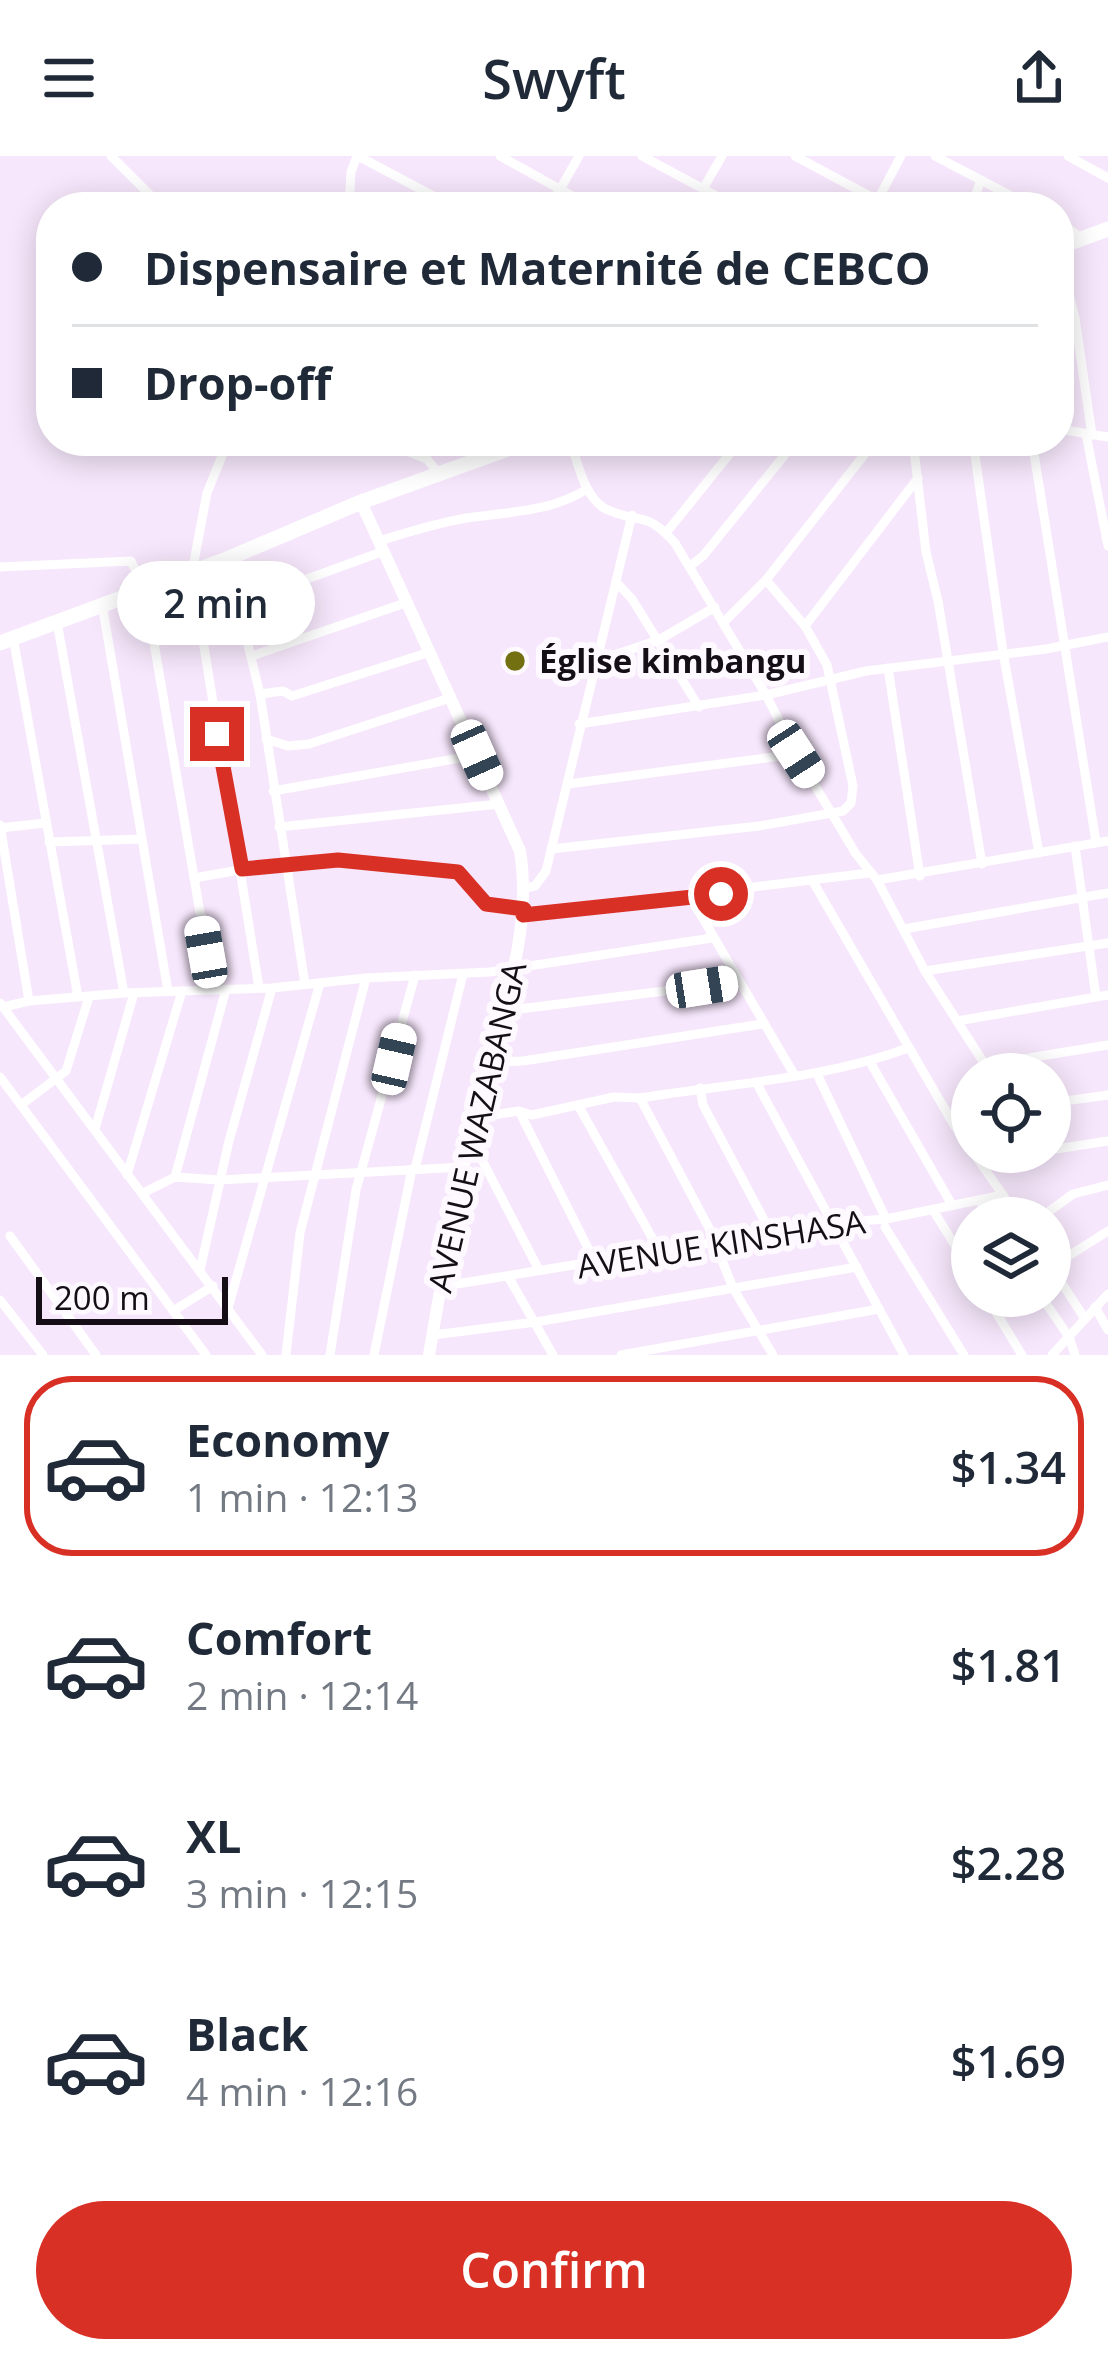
<!DOCTYPE html>
<html lang="en">
<head>
<meta charset="utf-8">
<style>
  body { margin:0; font-family:"Open Sans",sans-serif; background:#f6f6f7; color:#1f2937; height:100vh; display:flex; flex-direction:column; font-size:45px; white-space:nowrap }
  * { box-sizing:border-box; margin:0 }
  p { font-size:39px; color:#747a83 }
  .icon { flex:none; width:66px; height:66px; fill:none; stroke:currentColor; stroke-width:2; stroke-linecap:round; stroke-linejoin:round }
  .map { position:relative; height:1199px; overflow:hidden }
  .side { display:flex; flex-direction:column; background:#fff; flex:1 }
  .side>* { flex:none }
  .banner { position:absolute; left:36px; top:36px; width:1038px; height:264px; border-radius:48px; box-shadow:0 6px 30px #0003; display:grid; align-content:center; height:264px; padding:0 36px; background:#fff }
  .fabs { position:absolute; left:951px; top:897px; display:grid; gap:24px }
  .fabs a { display:grid; place-items:center; width:120px; height:120px; border-radius:50%; background:#fff; box-shadow:0 6px 30px #0003; font-size:60px }
  .scale { position:absolute; left:36px; bottom:30px; width:192px; box-sizing:border-box; padding-left:12px; border:6px solid #150e17; border-top:0; font-size:33px; line-height:42px; white-space:nowrap; color:#150e17; -webkit-text-stroke:9px #fdf9ff; paint-order:stroke }
  .end { position:absolute; width:54px; height:54px; margin:-27px; border:15px solid #d93025; background:#fff; box-shadow:0 0 0 6px #fff }
  .from { border-radius:50% }
  .bubble { position:absolute; height:84px; border-radius:42px; background:#fff; box-shadow:0 6px 30px #0003; font-size:39px; font-weight:600; line-height:84px; text-align:center }
  .car { position:absolute; width:36px; height:72px; margin:-36px -18px; border-radius:15px; box-shadow:0 0 9px 3px #0007; background:linear-gradient(#fff 24%,#345 0 40%,#fff 0 76%,#345 0 86%,#fff 0) }
  .banner b { display:flex; align-items:center; gap:42px; height:114px; font-size:45px }
  .banner b+b { border-top:3px solid #e0e1e3 }
  .banner i { width:30px; height:30px; background:#1f2937 }
  ul { padding:21px 0 0; list-style:none }
  li { display:flex; align-items:center; gap:36px; height:180px; margin:0 24px 18px; padding:0 12px; border:6px solid transparent; border-radius:48px }
  li div { flex:1 }
  li b { display:block; font-size:45px }
  li em { font-style:normal; font-weight:600 }
  li.active { border-color:#d93025 }
  li>.icon { width:108px; height:108px; stroke-width:1.5 }
  .primary-button { display:flex; gap:24px; margin-top:auto; padding:24px 36px }
  .primary-button a { flex:1; height:138px; border-radius:72px; background:#d93025; color:#fff; font-size:48px; font-weight:600; line-height:138px; text-align:center }
  header { display:flex; justify-content:space-between; align-items:center; height:156px; padding:0 36px; background:#fff; font-size:54px; font-weight:600 }
  .map>svg:first-child { display:block }
  .lines { fill:none; stroke-linecap:round; stroke-linejoin:round }
  .minor { stroke:#fff; stroke-width:9 }
  .major { stroke:#fff; stroke-width:12 }
  .highway { stroke:#fff; stroke-width:15 }
  .route { stroke:#d93025; stroke-width:15 }
  .poi-dot { fill:#737011; stroke:#fdf9ff; stroke-width:4.5 }
  .labels { text-anchor:middle; stroke-width:12; stroke-linejoin:round; paint-order:stroke }
  .poi-label { font-size:33px; font-weight:bold; fill:#150e17; stroke:#fdf9ff; text-anchor:start }
  .street-label { font-size:33px; fill:#150e17; stroke:#fdf9ff }
</style>
</head>
<body>
<header><svg class="icon" aria-label="menu" viewBox="0 0 24 24"><path d="M4 6h16M4 12h16M4 18h16"/></svg>Swyft<svg class="icon" aria-label="share" viewBox="0 0 24 24"><path d="M12 15V3M7 8l5-5 5 5M5 13v7h14v-7"/></svg></header>
<div class="map">
<svg width="1108" height="1199" viewBox="0 0 1108 1199">
  <rect width="100%" height="100%" fill="#f7e7fc"/>
  <g class="lines">
    <g class="minor">
      <polyline points="111,0 162,51"/>
      <polyline points="358,0 454,51"/>
      <polyline points="500,0 592,51"/>
      <polyline points="642,0 737,51"/>
      <polyline points="795,0 890,51"/>
      <polyline points="935,0 1032,51"/>
      <polyline points="1068,0 1108,22"/>
      <polyline points="703,33 722,0"/>
      <polyline points="349,51 351,16 357,0"/>
      <polyline points="550,51 579,0"/>
      <polyline points="874,51 901,0"/>
      <polyline points="971,51 981,24"/>
      <polyline points="1059,65 1082,83"/>
      <polyline points="1059,98 1075,162 1092,279"/>
      <polyline points="1059,273 1108,281"/>
      <polyline points="1086,278 1108,390"/>
      <polyline points="228,285 207,337 192,416 259,832"/>
      <polyline points="381,285 427,303 439,318"/>
      <path d="M 570,285 C 578,306 584,342 606,353 C 639,369 645,353 675,387 L 766,539 L 796,598 L 856,698 L 877,724 L 925,815 L 991,918"/>
      <polyline points="913,285 926,396 938,445 982,708"/>
      <polyline points="973,285 1003,496 1039,697"/>
      <polyline points="1032,285 1096,686"/>
      <polyline points="666,377 740,285"/>
      <path d="M 379,385 C 406,377 433,368 461,363 C 503,356 550,357 587,333"/>
      <polyline points="227,403 260,538 305,828"/>
      <polyline points="690,410 703,400 796,285"/>
      <polyline points="0,411 131,405 145,434 213,833"/>
      <polyline points="616,426 632,443 699,551"/>
      <polyline points="241,447 384,395"/>
      <polyline points="102,448 168,835"/>
      <polyline points="57,466 124,837"/>
      <polyline points="724,466 766,424 875,285"/>
      <polyline points="805,470 918,322"/>
      <polyline points="13,481 78,841"/>
      <polyline points="252,500 408,446"/>
      <polyline points="599,504 659,484 715,451"/>
      <polyline points="888,512 920,720"/>
      <polyline points="260,538 283,535 292,540 430,496"/>
      <polyline points="579,568 766,539 866,515 1046,493 1108,481"/>
      <polyline points="266,583 288,590 309,588 450,542"/>
      <polyline points="568,628 796,598"/>
      <polyline points="273,635 477,599"/>
      <polyline points="0,669 29,845"/>
      <polyline points="279,671 499,648"/>
      <polyline points="0,672 45,667"/>
      <polyline points="49,686 142,683"/>
      <polyline points="1075,690 1096,841"/>
      <polyline points="551,693 759,670 843,655 851,647 853,630 827,509 805,470 766,424"/>
      <polyline points="194,722 285,706 338,704 458,716 486,748 524,753"/>
      <polyline points="812,724 954,969 1019,1062"/>
      <polyline points="877,724 1108,685"/>
      <polyline points="525,732 535,730 546,715 632,359"/>
      <polyline points="691,742 795,920"/>
      <polyline points="523,759 869,717"/>
      <polyline points="904,773 1108,737"/>
      <polyline points="925,815 1108,787"/>
      <polyline points="0,847 262,1199"/>
      <polyline points="3,851 29,845 124,837 272,832 366,822 490,816 712,782"/>
      <polyline points="503,855 738,826"/>
      <polyline points="957,865 1108,839"/>
      <polyline points="489,906 523,905 762,868"/>
      <polyline points="870,906 952,1049"/>
      <polyline points="986,909 1108,889"/>
      <polyline points="817,918 886,1063"/>
      <polyline points="0,921 206,1199"/>
      <polyline points="756,926 904,1199"/>
      <polyline points="700,932 703,949 771,1077"/>
      <polyline points="640,942 709,1072 733,1132 773,1199"/>
      <polyline points="1050,947 1108,939"/>
      <polyline points="21,949 66,915 89,841"/>
      <polyline points="578,949 660,1096"/>
      <polyline points="519,955 595,1106"/>
      <path d="M 473,962 L 519,955 L 532,959 L 614,941 L 640,942 C 730,927 822,924 908,892"/>
      <polyline points="95,973 134,837"/>
      <polyline points="470,981 539,1114"/>
      <polyline points="1050,994 1108,985"/>
      <polyline points="415,1013 463,818"/>
      <polyline points="127,1019 182,835"/>
      <polyline points="175,1021 226,833"/>
      <polyline points="143,1037 175,1021 220,1024 463,1011"/>
      <polyline points="979,1044 990,1062"/>
      <polyline points="933,1054 972,1117"/>
      <polyline points="1040,1062 1073,1038 1108,1029"/>
      <polyline points="885,1071 964,1199"/>
      <polyline points="10,1080 96,1199"/>
      <polyline points="1050,1109 1085,1163"/>
      <polyline points="1051,1111 1108,1075"/>
      <polyline points="200,1114 229,985 272,832"/>
      <polyline points="509,1122 553,1199"/>
      <polyline points="438,1131 833,1067 886,1063 1003,1039"/>
      <polyline points="986,1140 1022,1199"/>
      <polyline points="1041,1140 1069,1181 1075,1199"/>
      <polyline points="0,1144 43,1199"/>
      <polyline points="1095,1151 1108,1174"/>
      <polyline points="228,1152 320,827"/>
      <polyline points="173,1155 213,1130"/>
      <polyline points="433,1179 536,1166 857,1111"/>
      <polyline points="286,1199 300,1077 366,822"/>
      <polyline points="330,1199 356,1034 415,819"/>
      <polyline points="374,1199 412,1013"/>
      <polyline points="621,1199 879,1153"/>
      <polyline points="1052,1199 1108,1138"/>
    </g>
    <path class="major" d="M 361,346 L 520,695 C 535,788 492,875 473,964 C 457,1042 442,1121 429,1199"/>
    <g class="highway">
      <polyline points="1059,91 1108,73"/>
      <polyline points="0,487 227,403 361,346 530,285"/>
    </g>
  </g>
  <g class="lines">
    <polyline class="route" points="217,578 242,713 338,704 458,716 486,748 524,753 523,759 721,738"/>
  </g>
  <circle class="poi-dot" cx="515" cy="505" r="12"/>
  <g class="labels">
    <g class="poi-label">
      <text x="539" y="517">Église kimbangu</text>
    </g>
    <g class="street-label">
      <text transform="translate(477 971) rotate(-77)" y="12">AVENUE WAZABANGA</text>
      <text transform="translate(721 1088) rotate(-9)" y="12">AVENUE KINSHASA</text>
    </g>
  </g>
</svg>
<div class="fabs">
<a><svg class="icon" aria-label="locate" viewBox="0 0 24 24"><circle cx="12" cy="12" r="6"/><path d="M12 2v4M12 18v4M2 12h4M18 12h4"/></svg></a>
<a><svg class="icon" aria-label="layers" viewBox="0 0 24 24"><path d="M12 4l9 5-9 5-9-5zM3 14l9 5 9-5"/></svg></a>
</div>
<div class="scale">200 m</div>
<i class="end from" style="left:721px;top:738px"></i>
<i class="end" style="left:217px;top:578px"></i>
<div class="bubble" style="left:117px;top:405px;width:198px">2 min</div>
<i class="car" style="left:796px;top:598px;rotate:147deg"></i>
<i class="car" style="left:477px;top:599px;rotate:156deg"></i>
<i class="car" style="left:206px;top:796px;rotate:350deg"></i>
<i class="car" style="left:702px;top:831px;rotate:81deg"></i>
<i class="car" style="left:394px;top:903px;rotate:13deg"></i>
<div class="banner">
<b><i class="from"></i>Dispensaire et Maternité de CEBCO</b>
<b><i></i>Drop-off</b>
</div>
</div>
<section class="side">
<ul>
<li class="active"><svg class="icon" aria-label="car" viewBox="0 0 24 24"><path d="M5 17H2v-5l4-1 3-4h7l3 4 3 1v5h-3M9 17h6M6 11h13"/><circle cx="7" cy="17" r="2"/><circle cx="17" cy="17" r="2"/></svg><div><b>Economy</b><p>1 min · 12:13</p></div><em>$1.34</em></li>
<li><svg class="icon" aria-label="car" viewBox="0 0 24 24"><path d="M5 17H2v-5l4-1 3-4h7l3 4 3 1v5h-3M9 17h6M6 11h13"/><circle cx="7" cy="17" r="2"/><circle cx="17" cy="17" r="2"/></svg><div><b>Comfort</b><p>2 min · 12:14</p></div><em>$1.81</em></li>
<li><svg class="icon" aria-label="car" viewBox="0 0 24 24"><path d="M5 17H2v-5l4-1 3-4h7l3 4 3 1v5h-3M9 17h6M6 11h13"/><circle cx="7" cy="17" r="2"/><circle cx="17" cy="17" r="2"/></svg><div><b>XL</b><p>3 min · 12:15</p></div><em>$2.28</em></li>
<li><svg class="icon" aria-label="car" viewBox="0 0 24 24"><path d="M5 17H2v-5l4-1 3-4h7l3 4 3 1v5h-3M9 17h6M6 11h13"/><circle cx="7" cy="17" r="2"/><circle cx="17" cy="17" r="2"/></svg><div><b>Black</b><p>4 min · 12:16</p></div><em>$1.69</em></li>
</ul>
<div class="primary-button"><a>Confirm</a></div>
</section>
</body>
</html>
